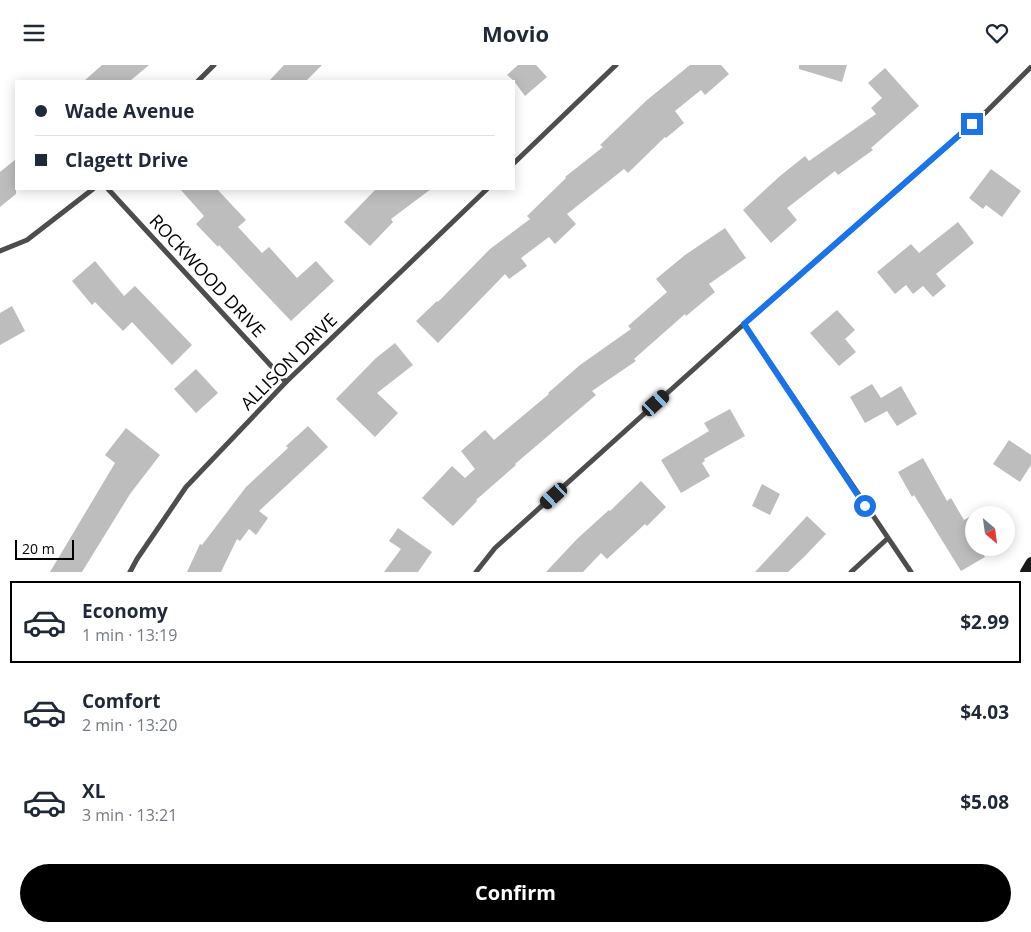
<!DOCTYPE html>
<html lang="en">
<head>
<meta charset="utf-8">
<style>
  body { margin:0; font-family:"Open Sans",sans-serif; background:#f2f2f3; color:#1f2937; height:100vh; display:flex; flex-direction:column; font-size:19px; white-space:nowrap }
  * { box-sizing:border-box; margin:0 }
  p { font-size:16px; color:#747a83 }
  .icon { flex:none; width:28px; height:28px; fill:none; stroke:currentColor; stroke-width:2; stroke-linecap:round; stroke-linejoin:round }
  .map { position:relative; height:507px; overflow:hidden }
  .details { display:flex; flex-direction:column; background:#fff; flex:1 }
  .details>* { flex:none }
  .guide { position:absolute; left:15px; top:15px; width:500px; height:110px; border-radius:0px; box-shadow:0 2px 12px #0003; display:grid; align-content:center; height:110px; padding:0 20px; background:#fff }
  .needle { width:32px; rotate:151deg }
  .buttons { position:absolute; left:965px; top:441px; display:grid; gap:10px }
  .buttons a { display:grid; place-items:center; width:50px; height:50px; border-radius:50%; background:#fff; box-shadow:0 2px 12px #0003; font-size:25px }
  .scale { position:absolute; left:15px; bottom:12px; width:59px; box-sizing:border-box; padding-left:5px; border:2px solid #000; border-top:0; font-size:14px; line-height:18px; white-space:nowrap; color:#000; -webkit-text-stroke:4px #fff; paint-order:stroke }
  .end { position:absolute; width:22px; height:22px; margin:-11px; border:6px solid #1a73e8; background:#fff; box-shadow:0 0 0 2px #fff }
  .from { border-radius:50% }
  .car { position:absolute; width:15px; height:30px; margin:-15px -8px; border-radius:6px; box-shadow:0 0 4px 1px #0007; background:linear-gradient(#222 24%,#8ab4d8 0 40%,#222 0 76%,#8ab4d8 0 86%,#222 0) }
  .guide b { display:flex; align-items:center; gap:18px; height:48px; font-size:19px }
  .guide b+b { border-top:1px solid #e0e1e3 }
  .guide i { width:12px; height:12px; background:#1f2937 }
  ul { padding:9px 0 0; list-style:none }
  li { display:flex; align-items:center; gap:15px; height:82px; margin:0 10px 8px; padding:0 10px; border:2px solid transparent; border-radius:0px }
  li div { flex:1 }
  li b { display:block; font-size:19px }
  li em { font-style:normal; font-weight:700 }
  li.selected { border-color:#000 }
  li>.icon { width:45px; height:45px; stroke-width:1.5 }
  .primary-button { display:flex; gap:10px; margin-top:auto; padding:10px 20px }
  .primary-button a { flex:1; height:58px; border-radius:30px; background:#000; color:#fff; font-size:20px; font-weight:700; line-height:58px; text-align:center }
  header { display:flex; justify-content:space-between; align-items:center; height:65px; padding:0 20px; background:#fff; font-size:22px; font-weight:700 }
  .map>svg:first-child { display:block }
  .building { fill:#bdbdbd }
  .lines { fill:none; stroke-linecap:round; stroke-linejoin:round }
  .street { stroke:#4d4d4d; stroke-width:5 }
  .secondary { stroke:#1a1a1a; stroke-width:10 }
  .route { stroke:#1a73e8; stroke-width:6 }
  .labels { text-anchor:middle; stroke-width:5; stroke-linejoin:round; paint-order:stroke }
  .street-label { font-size:18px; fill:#000; stroke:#fff }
</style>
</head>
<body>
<header><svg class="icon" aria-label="menu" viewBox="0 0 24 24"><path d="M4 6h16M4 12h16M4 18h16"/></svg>Movio<svg class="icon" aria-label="heart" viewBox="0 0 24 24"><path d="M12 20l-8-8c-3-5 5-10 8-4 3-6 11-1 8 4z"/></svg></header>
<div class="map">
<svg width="1031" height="507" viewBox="0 0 1031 507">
  <rect width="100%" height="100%" fill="#fff"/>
  <g class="building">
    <polygon points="102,0 149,0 130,16 84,16"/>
    <polygon points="284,0 322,0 306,16 269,16"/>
    <polygon points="518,0 536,0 547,12 525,31 514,16 507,10"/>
    <polygon points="690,0 721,0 729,9 705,30 701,25 675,46 684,58 666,73 665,72 628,108 624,104 567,149 576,159 555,179 549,172 521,193 527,201 509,214 505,209 438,278 416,256 437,236 438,237 490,184 530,154 527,151 566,113 565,112 603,82 600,80 647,35"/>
    <polygon points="799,0 847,0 842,17 799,4"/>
    <polygon points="885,3 919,41 871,83 873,85 838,110 835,106 787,143 797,155 771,178 743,145 780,111 805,91 809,96 876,49 871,43 882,33 868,18"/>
    <polygon points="16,94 16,129 0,142 0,107"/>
    <polygon points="991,104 1021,126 1002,152 986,140 983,144 969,133"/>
    <polygon points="180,124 217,124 246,155 238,162 262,188 269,182 297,213 316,196 334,216 291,256 219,180 218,182 196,159 204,151"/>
    <polygon points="376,124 431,124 391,154 393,157 370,181 344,157"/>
    <polygon points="958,157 974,178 936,209 946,221 933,232 923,221 913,229 906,220 895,229 877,207 911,179 919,188"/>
    <polygon points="725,163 746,193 709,219 715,227 686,251 685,249 634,294 636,296 592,326 596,330 515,399 516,400 476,435 477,436 453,461 422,433 452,401 465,413 475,404 461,386 485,365 494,375 549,329 548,328 580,300 631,264 628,261 667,227 656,214 685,190"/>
    <polygon points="95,196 124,231 135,221 192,280 172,300 132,257 123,266 95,237 92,240 72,216"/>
    <polygon points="12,241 25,266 0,280 0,248"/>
    <polygon points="837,245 855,265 845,274 856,287 839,301 810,268"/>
    <polygon points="395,278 413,300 377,328 398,348 375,372 336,334 376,293"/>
    <polygon points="196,304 218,328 196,348 174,324"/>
    <polygon points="872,319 881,333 901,321 917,349 897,361 887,346 865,358 850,332"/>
    <polygon points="730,344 745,371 704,394 705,396 702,398 710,411 681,428 661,395 709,366 704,358"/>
    <polygon points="308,361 328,382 259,446 268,453 256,470 249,464 240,476 237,474 221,507 187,507 200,479 202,480 246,422 288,383 286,381"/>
    <polygon points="126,363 160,390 130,429 82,507 50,507 115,398 105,390"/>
    <polygon points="1009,375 1031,390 1031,400 1020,417 993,399"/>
    <polygon points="923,393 947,436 951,433 964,455 974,449 974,482 979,482 985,492 961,506 914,430 912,432 898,407"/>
    <polygon points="641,416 666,442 647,461 645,459 607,494 601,488 583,507 546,507 577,474 609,445 610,446"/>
    <polygon points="762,419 780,429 770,450 752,441"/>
    <polygon points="807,451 826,469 805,491 788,507 755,507"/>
    <polygon points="398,463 432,487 418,507 384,507 401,484 389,476"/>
  </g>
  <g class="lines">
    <g class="street">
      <polyline points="198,16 214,0"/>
      <polyline points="514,98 616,0"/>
      <polyline points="108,124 286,317"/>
      <polyline points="0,186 27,175 93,124"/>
      <polyline points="744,259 911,507"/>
      <polyline points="130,507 137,494 186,422 286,317 487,124"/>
      <polyline points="476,507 495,483 744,259 986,47 1031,2"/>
      <polyline points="851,507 887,474"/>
    </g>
    <polyline class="secondary" points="1025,507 1031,497"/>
  </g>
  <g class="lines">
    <polyline class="route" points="865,441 744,259 972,59"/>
  </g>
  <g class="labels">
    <g class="street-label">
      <text transform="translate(207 211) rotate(47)" y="6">ROCKWOOD DRIVE</text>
      <text transform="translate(289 297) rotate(-45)" y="6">ALLISON DRIVE</text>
    </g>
  </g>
</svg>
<div class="buttons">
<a><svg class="needle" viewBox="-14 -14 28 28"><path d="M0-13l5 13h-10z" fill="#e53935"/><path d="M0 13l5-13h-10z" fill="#747a83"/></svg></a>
</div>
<div class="scale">20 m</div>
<i class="end from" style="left:865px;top:441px"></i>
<i class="end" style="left:972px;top:59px"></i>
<i class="car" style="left:656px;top:338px;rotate:48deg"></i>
<i class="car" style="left:554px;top:431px;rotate:228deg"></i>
<div class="guide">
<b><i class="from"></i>Wade Avenue</b>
<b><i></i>Clagett Drive</b>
</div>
</div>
<section class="details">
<ul>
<li class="selected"><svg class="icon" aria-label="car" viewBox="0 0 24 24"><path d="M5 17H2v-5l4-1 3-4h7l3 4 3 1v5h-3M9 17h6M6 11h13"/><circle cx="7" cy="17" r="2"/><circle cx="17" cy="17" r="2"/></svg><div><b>Economy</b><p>1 min · 13:19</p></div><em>$2.99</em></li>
<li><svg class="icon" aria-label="car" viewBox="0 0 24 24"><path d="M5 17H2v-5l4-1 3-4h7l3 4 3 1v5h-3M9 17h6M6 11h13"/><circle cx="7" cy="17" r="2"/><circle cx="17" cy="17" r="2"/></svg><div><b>Comfort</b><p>2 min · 13:20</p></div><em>$4.03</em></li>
<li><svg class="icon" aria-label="car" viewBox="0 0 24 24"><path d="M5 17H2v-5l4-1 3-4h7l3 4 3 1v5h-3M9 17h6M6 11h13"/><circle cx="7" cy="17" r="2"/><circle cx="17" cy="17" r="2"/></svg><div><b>XL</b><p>3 min · 13:21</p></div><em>$5.08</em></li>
</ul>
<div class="primary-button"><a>Confirm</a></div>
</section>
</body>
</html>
